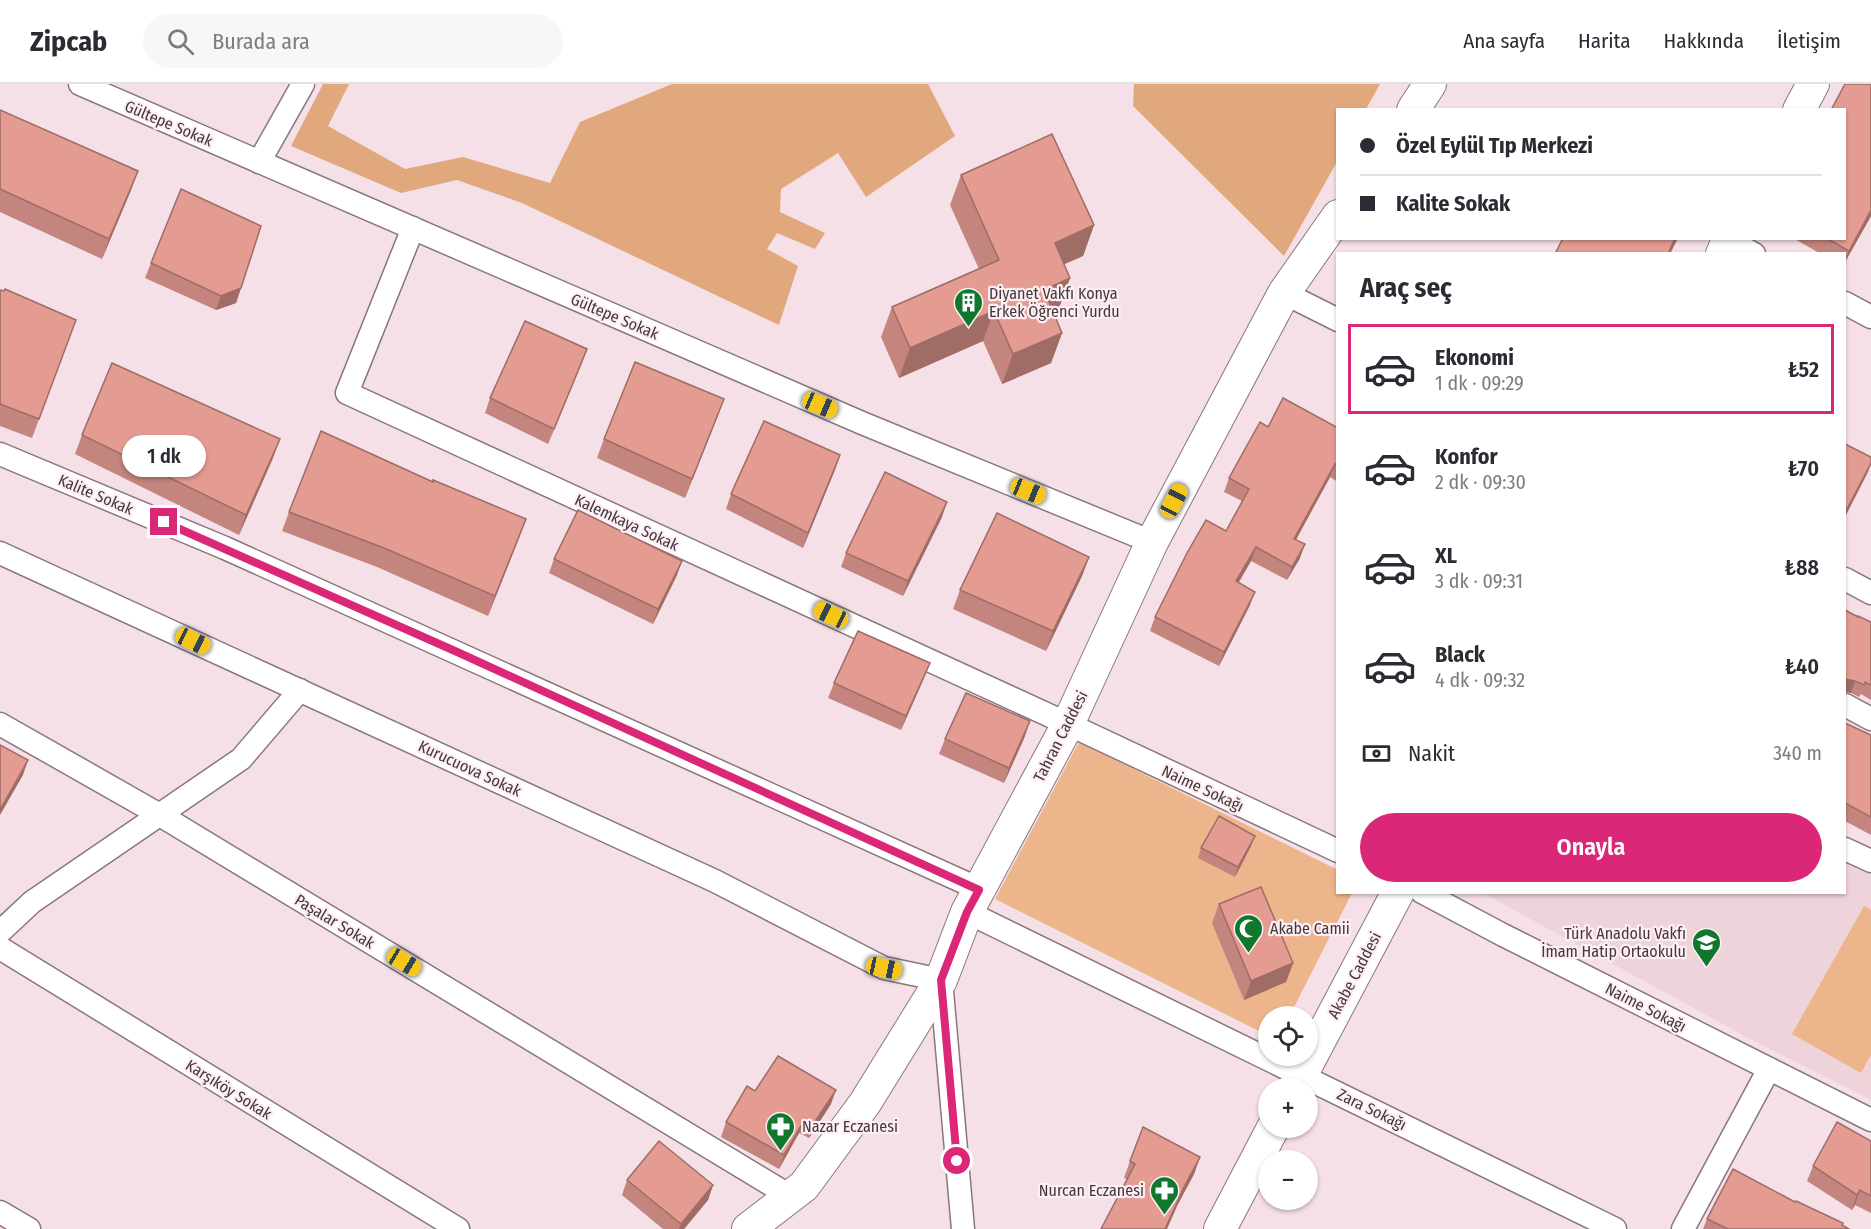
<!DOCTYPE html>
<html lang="tr">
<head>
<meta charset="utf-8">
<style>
  body { margin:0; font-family:"Fira Sans Condensed",sans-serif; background:#f7f7f7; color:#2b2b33; height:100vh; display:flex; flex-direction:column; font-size:22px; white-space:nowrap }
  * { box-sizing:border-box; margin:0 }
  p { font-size:20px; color:#7c7c81 }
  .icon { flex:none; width:33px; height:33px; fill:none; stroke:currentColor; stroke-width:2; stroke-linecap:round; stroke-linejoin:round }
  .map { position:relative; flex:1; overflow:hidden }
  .panel { position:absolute; left:1336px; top:168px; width:510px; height:642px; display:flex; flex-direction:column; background:#fff; border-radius:0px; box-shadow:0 2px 4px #0004 }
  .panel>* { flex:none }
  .top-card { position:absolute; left:1336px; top:24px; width:510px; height:132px; border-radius:0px; box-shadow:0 2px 4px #0004; display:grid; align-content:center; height:132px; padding:0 24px; background:#fff }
  .tools { position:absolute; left:1258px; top:922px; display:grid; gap:12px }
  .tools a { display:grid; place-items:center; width:60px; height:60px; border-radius:50%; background:#fff; box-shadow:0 2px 4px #0004; font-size:30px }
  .end { position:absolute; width:27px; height:27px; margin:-14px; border:8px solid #db2777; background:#fff; box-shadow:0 0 0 3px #fff }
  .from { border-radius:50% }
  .bubble { position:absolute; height:42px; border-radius:21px; background:#fff; box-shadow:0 2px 4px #0004; font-size:20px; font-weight:600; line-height:42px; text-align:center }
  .car { position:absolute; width:18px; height:36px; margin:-18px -9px; border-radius:8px; box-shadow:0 0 4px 2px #0007; background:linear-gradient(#f5c518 24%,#345 0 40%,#f5c518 0 76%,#345 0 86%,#f5c518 0) }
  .top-card b { display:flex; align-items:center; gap:21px; height:57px; font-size:22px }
  .top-card b+b { border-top:2px solid #e1e1e2 }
  .top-card i { width:15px; height:15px; background:#2b2b33 }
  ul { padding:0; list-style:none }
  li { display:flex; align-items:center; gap:18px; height:90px; margin:0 12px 9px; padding:0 12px; border:3px solid transparent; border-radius:0px }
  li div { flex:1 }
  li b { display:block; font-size:22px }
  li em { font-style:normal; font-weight:600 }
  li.selected { border-color:#db2777 }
  li>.icon { width:54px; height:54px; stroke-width:1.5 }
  h2 { padding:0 24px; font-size:27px; line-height:72px }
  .pay { display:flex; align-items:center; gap:15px; height:66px; padding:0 24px; font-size:22px }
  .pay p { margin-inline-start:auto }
  .primary-button { display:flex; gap:12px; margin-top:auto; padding:12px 24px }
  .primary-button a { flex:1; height:69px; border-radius:36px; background:#db2777; color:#fff; font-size:24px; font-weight:600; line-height:69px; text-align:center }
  header { display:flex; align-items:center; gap:36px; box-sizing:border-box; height:84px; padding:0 30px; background:#fff; border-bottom:2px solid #e1e1e2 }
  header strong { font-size:28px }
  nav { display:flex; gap:33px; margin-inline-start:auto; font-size:21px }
  .search { width:420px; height:54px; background:#f7f7f7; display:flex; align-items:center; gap:15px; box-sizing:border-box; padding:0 21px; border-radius:33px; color:#7c7c81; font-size:22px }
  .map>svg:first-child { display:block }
  .built { fill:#efd3db }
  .green { fill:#edb58b }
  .forest { fill:#e1a87e }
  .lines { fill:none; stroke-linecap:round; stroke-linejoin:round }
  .street-casing { stroke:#89777c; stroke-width:25 }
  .secondary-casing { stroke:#89777c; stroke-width:34 }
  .street { stroke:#fff; stroke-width:22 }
  .secondary { stroke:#fff; stroke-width:32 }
  .wall { fill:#c3857e }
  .shaded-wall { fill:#9f6c66 }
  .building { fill:#e39b92; stroke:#9f6c66; stroke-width:1.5 }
  .route { stroke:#db2777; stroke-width:8 }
  .labels { text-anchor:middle; stroke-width:4.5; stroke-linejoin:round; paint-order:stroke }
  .street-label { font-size:16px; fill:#41393b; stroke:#ffeef3 }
  .poi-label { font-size:16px; fill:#41393b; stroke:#ffeef3; text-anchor:start }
</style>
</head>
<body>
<header>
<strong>Zipcab</strong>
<div class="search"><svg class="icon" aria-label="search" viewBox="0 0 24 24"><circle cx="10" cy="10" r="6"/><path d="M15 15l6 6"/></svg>Burada ara</div>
<nav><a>Ana sayfa</a><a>Harita</a><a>Hakkında</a><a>İletişim</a></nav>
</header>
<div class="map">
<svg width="1871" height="1145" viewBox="0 0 1871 1145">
  <rect width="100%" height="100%" fill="#f4e0e6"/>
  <polygon class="built" points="1845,777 1871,790 1871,1016 1754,957 1483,809 1845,808"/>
  <g class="green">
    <polygon points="1079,658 1338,786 1338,808 1352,809 1289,933 1269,933 1269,952 995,815"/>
    <polygon points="1864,822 1871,826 1871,971 1861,989 1792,950"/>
  </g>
  <g class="forest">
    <polygon points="323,0 349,0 328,42 405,85 463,73 550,99 580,38 672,0 928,0 955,52 866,113 838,69 781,105 780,128 825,149 815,165 777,149 767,165 798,182 779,241 522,119 457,96 401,109 291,62"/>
    <polygon points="1134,0 1380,0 1366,25 1338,26 1338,76 1284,172 1133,22"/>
  </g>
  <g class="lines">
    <defs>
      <g id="street">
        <polyline points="80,0 862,339 1152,458"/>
        <polyline points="259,78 303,0"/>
        <polyline points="413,144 347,309 1068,640 1338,767"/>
        <polyline points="1729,156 1754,170"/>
        <polyline points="1284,209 1338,236"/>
        <polyline points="1845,219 1871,233"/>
        <polyline points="0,370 225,464 979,805"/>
        <polyline points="0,469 715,797 884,884 941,896 963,1145"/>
        <polyline points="1845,495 1871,509"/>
        <polyline points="1845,621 1871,635"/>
        <polyline points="0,640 160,731 790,1112"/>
        <polyline points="1845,765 1871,777"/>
        <polyline points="1422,808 1503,851 1871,1036"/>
        <polyline points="967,828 1615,1145"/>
        <polyline points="0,848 32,818 241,675 300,606"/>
        <polyline points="0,864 458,1145"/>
        <polyline points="0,1128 29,1145"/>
        <polyline points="1683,1145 1769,985"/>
      </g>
      <g id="secondary">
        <polyline points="1413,26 1430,0"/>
        <polyline points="1799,26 1813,0"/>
        <polyline points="1722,170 1729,154"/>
        <polyline points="1294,1005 1398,808"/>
        <polyline points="748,1145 804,1102 865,1019 941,896 967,828 1068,640 1152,458 1284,209 1338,132"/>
        <polyline points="1220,1145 1273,1044"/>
      </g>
    </defs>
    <use href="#street" class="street-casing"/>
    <use href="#secondary" class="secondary-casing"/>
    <use href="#street" class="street"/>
    <use href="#secondary" class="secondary"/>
  </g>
  <g class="wall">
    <polygon points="0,26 138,87 131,106 102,175 0,128"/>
    <polygon points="961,91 1094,141 1083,172 1064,180 1070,194 1059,224 1053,227 1062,249 1051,279 1002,300 983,257 899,294 881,253 892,223 979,185 950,121"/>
    <polygon points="1871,132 1845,178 1845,170 1821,170 1793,154 1845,154"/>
    <polygon points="151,179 241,204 236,219 216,226 145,194"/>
    <polygon points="0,206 76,236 32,354 0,342"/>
    <polygon points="587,265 548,360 485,329 490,314"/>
    <polygon points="724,315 685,414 597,374 604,355"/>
    <polygon points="1268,343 1338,344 1338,398 1330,393 1296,456 1300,474 1287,496 1251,477 1239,498 1250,521 1219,582 1150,547 1155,533 1226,447 1242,417 1224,408 1229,394"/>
    <polygon points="82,351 273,374 239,451 75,370"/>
    <polygon points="840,371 803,464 726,425 731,410"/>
    <polygon points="433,398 526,435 488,532 377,483 282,447 289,428"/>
    <polygon points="942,433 903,512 841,483 846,469"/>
    <polygon points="1089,473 1082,492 1046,567 953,525 960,506"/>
    <polygon points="554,475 677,491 653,540 549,489"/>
    <polygon points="1845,526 1858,533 1871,538 1871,616 1861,610 1859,613 1851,609 1845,608"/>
    <polygon points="924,594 901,646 828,614 834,599"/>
    <polygon points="1845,639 1871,651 1871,751 1845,737"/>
    <polygon points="1025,652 1004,699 939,670 945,655"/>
    <polygon points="1251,762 1235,793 1198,774 1201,764"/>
    <polygon points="1219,820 1293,879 1286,898 1244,916 1212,839"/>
    <polygon points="755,1007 831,1020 809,1054 799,1049 779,1085 721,1053 726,1038"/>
    <polygon points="1871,1057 1871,1129 1855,1121 1852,1126 1807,1097 1813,1082"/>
    <polygon points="1200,1073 1194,1090 1178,1120 1124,1094 1130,1077"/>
    <polygon points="627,1096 713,1101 708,1116 684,1145 663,1145 622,1111"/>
    <polygon points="1795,1118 1849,1145 1703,1145 1707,1135"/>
  </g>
  <g class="shaded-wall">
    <polygon points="138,87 131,106 102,175 109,155"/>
    <polygon points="1871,126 1871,132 1845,178 1849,167"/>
    <polygon points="1094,141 1083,172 1044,189 1055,159"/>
    <polygon points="1675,154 1678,154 1670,170 1668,170"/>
    <polygon points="1070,194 1059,224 1033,236 1044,206"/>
    <polygon points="241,204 236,219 216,226 221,212"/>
    <polygon points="994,227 983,257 899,294 910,264"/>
    <polygon points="1062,249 1051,279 1002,300 1013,270"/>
    <polygon points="587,265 582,279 548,360 554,345"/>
    <polygon points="724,315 717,334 685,414 692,395"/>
    <polygon points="280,355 273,374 239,451 246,431"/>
    <polygon points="840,371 835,386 803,464 808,449"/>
    <polygon points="1871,379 1868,388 1845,433 1845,429"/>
    <polygon points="1335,380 1330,393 1289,468 1294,455"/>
    <polygon points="947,418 942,433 903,512 908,497"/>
    <polygon points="526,435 519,454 488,532 495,512"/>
    <polygon points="1305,460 1300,474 1287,496 1292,483"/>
    <polygon points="1256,463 1251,477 1231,511 1236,497"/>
    <polygon points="1089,473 1082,492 1046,567 1053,547"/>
    <polygon points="682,477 677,491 653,540 658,525"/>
    <polygon points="1255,508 1250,521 1219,582 1224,568"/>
    <polygon points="930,579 924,594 901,646 906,632"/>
    <polygon points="1847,596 1855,597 1851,609 1845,608 1845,601"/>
    <polygon points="1030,637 1025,652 1004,699 1009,684"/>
    <polygon points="28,676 23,691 0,731 0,726"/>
    <polygon points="1255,752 1251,762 1235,793 1238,783"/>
    <polygon points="1293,879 1286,898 1244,916 1251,897"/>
    <polygon points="836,1006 831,1020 809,1054 814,1039"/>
    <polygon points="805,1035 799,1049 779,1085 784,1071"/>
    <polygon points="1200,1073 1194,1090 1178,1120 1167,1145 1165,1145 1184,1103"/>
    <polygon points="713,1101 708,1116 684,1145 679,1145 681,1140"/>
    <polygon points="1860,1106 1855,1121 1852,1126 1857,1111"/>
  </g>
  <g class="building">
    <polygon points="1845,0 1871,0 1871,126 1849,167 1826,154 1845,154 1845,26 1831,26"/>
    <polygon points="0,26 138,87 109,155 0,105"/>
    <polygon points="1052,50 1094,141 1055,159 1070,194 1044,206 1062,249 1013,270 994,227 910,264 892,223 999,176 961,91"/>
    <polygon points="181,105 261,142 241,204 221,212 151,179"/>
    <polygon points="1563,154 1675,154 1668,170 1555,170"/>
    <polygon points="5,205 76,236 39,335 0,320 0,206 4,207"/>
    <polygon points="525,237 587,265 554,345 490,314"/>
    <polygon points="635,278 724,315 692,395 604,355"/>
    <polygon points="112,279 280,355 246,431 82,351"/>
    <polygon points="1283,314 1338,344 1338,381 1335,380 1294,455 1305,460 1292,483 1256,463 1236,497 1255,508 1224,568 1155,533 1187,469 1206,436 1226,447 1249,405 1229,394 1260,338 1268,343"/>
    <polygon points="764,337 840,371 808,449 731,410"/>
    <polygon points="321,347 433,398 433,396 526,435 495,512 384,464 289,428"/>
    <polygon points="1845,360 1871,373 1871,379 1845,429"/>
    <polygon points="885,388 947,418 908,497 846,469"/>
    <polygon points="578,426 682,477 658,525 554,475"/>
    <polygon points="997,429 1089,473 1053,547 960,506"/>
    <polygon points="1845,526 1858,533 1858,532 1871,538 1871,601 1865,598 1864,601 1855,597 1845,595"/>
    <polygon points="858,547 930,579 906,632 834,599"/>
    <polygon points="966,609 1030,637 1009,684 945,655"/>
    <polygon points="1845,639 1871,651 1871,733 1845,719"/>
    <polygon points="0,661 28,676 0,726"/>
    <polygon points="1219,732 1255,752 1238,783 1201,764"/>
    <polygon points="1261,803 1293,879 1251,897 1219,820"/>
    <polygon points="778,972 836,1006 814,1039 805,1035 784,1071 726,1038 747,1002 755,1007"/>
    <polygon points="1837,1038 1871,1057 1871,1112 1860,1106 1857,1111 1813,1082"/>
    <polygon points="1143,1043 1200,1073 1184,1103 1165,1145 1101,1145 1135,1080 1130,1077"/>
    <polygon points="659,1057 713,1101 681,1140 627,1096"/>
    <polygon points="1733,1085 1795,1118 1796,1117 1843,1139 1842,1141 1849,1145 1728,1145 1707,1135"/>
  </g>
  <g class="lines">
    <polyline class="route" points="164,438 455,567 979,806 967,828 941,896 957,1077"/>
  </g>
  <defs>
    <symbol id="building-pin" viewBox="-11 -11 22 30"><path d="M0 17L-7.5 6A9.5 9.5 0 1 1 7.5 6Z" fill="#10782c" stroke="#ffeef3"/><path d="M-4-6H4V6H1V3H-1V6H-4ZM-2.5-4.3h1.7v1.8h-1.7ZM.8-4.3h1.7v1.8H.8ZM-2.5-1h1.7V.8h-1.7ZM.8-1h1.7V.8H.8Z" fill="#fff"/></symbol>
    <symbol id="mosque-pin" viewBox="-11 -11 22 30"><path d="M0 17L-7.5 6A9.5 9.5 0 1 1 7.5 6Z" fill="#10782c" stroke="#ffeef3"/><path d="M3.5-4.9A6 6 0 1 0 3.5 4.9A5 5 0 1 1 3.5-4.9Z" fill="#fff"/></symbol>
    <symbol id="school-pin" viewBox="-11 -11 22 30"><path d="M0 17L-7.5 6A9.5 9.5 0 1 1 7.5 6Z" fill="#10782c" stroke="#ffeef3"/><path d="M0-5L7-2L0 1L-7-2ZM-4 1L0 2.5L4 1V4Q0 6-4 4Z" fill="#fff"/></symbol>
    <symbol id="pharmacy-pin" viewBox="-11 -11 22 30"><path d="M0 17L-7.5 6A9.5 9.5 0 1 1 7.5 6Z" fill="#10782c" stroke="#ffeef3"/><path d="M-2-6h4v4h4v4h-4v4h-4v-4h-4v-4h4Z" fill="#fff"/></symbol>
  </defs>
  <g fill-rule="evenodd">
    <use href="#building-pin" x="952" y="202" width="33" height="45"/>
    <use href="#mosque-pin" x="1232" y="828" width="33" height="45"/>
    <use href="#school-pin" x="1690" y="842" width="33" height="45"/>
    <use href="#pharmacy-pin" x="764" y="1026" width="33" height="45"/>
    <use href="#pharmacy-pin" x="1148" y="1090" width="33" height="45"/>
  </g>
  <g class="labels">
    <g class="street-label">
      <text transform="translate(169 39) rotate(23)" y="6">Gültepe Sokak</text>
      <text transform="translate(615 232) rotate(23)" y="6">Gültepe Sokak</text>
      <text transform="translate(96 410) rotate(23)" y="6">Kalite Sokak</text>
      <text transform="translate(627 438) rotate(25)" y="6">Kalemkaya Sokak</text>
      <text transform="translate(1060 652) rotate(-63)" y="6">Tahran Caddesi</text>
      <text transform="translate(470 684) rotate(25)" y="6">Kurucuova Sokak</text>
      <text transform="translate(1203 704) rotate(25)" y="6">Naime Sokağı</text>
      <text transform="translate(335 837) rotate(31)" y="6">Paşalar Sokak</text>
      <text transform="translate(1354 891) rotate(-62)" y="6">Akabe Caddesi</text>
      <text transform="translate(1646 923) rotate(27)" y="6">Naime Sokağı</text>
      <text transform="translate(229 1005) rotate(32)" y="6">Karşıköy Sokak</text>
      <text transform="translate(1372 1025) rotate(26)" y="6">Zara Sokağı</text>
    </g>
    <g class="poi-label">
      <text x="989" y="215">Diyanet Vakfı Konya<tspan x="989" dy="18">Erkek Öğrenci Yurdu</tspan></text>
      <text x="1270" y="850">Akabe Camii</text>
      <text x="1686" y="855" text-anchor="end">Türk Anadolu Vakfı<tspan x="1686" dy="18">İmam Hatip Ortaokulu</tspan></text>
      <text x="802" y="1048">Nazar Eczanesi</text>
      <text x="1144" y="1112" text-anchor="end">Nurcan Eczanesi</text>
    </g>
  </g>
</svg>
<div class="tools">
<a><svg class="icon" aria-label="locate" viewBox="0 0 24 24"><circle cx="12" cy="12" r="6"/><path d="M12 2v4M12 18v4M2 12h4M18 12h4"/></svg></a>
<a>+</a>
<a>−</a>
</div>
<i class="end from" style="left:957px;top:1077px"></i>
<i class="end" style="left:164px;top:438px"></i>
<div class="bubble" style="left:122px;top:351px;width:84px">1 dk</div>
<i class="car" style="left:820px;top:321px;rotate:113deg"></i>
<i class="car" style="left:1028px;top:407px;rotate:112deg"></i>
<i class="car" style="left:1174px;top:417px;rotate:28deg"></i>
<i class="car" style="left:831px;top:531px;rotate:295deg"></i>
<i class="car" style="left:193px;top:557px;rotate:115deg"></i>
<i class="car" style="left:404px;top:878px;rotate:121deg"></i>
<i class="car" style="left:884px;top:884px;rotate:102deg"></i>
<div class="top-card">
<b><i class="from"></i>Özel Eylül Tıp Merkezi</b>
<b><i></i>Kalite Sokak</b>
</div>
<section class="panel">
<h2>Araç seç</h2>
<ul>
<li class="selected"><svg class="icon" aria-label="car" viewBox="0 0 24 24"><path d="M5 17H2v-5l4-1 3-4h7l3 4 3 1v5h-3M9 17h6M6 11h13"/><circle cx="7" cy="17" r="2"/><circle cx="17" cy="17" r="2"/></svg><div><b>Ekonomi</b><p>1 dk · 09:29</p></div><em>₺52</em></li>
<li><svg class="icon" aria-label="car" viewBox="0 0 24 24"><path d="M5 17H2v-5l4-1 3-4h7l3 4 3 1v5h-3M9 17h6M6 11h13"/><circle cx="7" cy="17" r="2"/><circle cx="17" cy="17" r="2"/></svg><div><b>Konfor</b><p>2 dk · 09:30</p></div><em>₺70</em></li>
<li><svg class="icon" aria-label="car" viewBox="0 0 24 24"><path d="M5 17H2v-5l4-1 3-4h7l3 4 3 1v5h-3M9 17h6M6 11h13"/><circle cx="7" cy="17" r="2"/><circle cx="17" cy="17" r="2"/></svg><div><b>XL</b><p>3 dk · 09:31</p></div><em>₺88</em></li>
<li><svg class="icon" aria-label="car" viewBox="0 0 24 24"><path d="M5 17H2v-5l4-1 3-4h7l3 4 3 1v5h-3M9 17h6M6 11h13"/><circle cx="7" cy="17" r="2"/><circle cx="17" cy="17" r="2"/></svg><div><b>Black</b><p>4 dk · 09:32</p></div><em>₺40</em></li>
</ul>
<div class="pay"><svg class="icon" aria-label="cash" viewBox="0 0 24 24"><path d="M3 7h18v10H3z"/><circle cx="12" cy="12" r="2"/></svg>Nakit<p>340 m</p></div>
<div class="primary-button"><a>Onayla</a></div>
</section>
</div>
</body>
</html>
